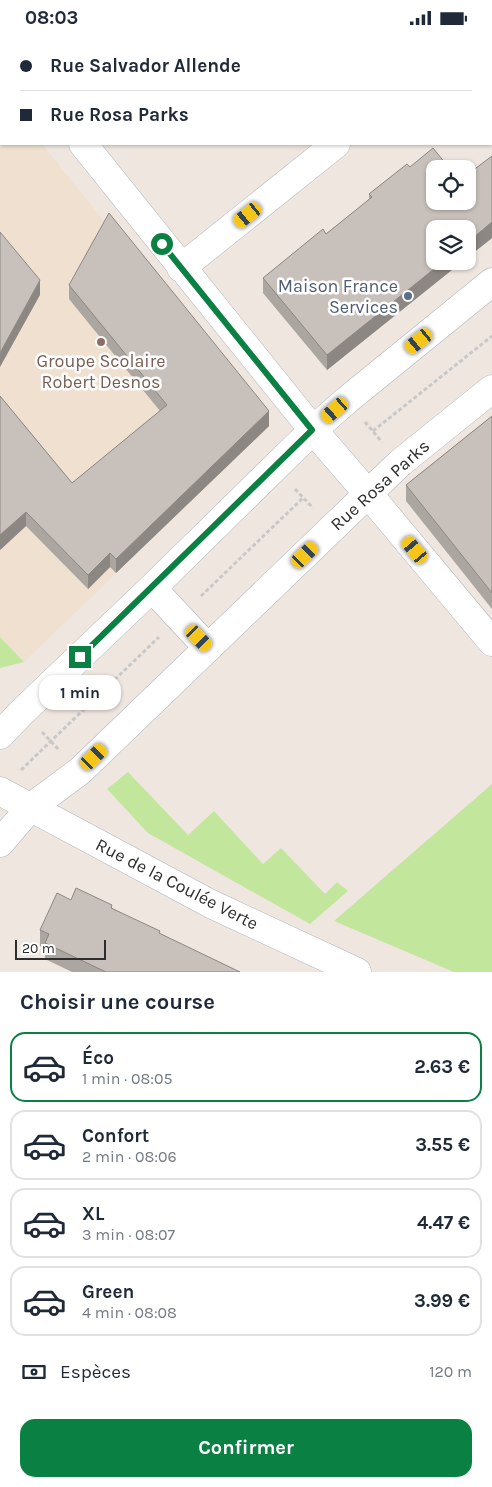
<!DOCTYPE html>
<html lang="fr">
<head>
<meta charset="utf-8">
<style>
  body { margin:0; font-family:Karla,sans-serif; background:#f2f2f3; color:#1f2937; height:100vh; display:flex; flex-direction:column; font-size:19px; white-space:nowrap }
  * { box-sizing:border-box; margin:0 }
  p { font-size:16px; color:#747a83 }
  .icon { flex:none; width:28px; height:28px; fill:none; stroke:currentColor; stroke-width:2; stroke-linecap:round; stroke-linejoin:round }
  .map { position:relative; height:937px; overflow:hidden }
  .details { display:flex; flex-direction:column; background:#fff; flex:1 }
  .details>* { flex:none }
  .banner { position:absolute; left:0px; top:0px; width:492px; height:110px; box-shadow:0 1px 4px #0004; display:grid; align-content:center; height:110px; padding:0 20px; background:#fff }
  .fabs { position:absolute; left:426px; top:125px; display:grid; gap:10px }
  .fabs a { display:grid; place-items:center; width:50px; height:50px; border-radius:10px; background:#fff; box-shadow:0 1px 4px #0004; font-size:25px }
  .scale { position:absolute; left:15px; bottom:12px; width:91px; box-sizing:border-box; padding-left:5px; border:2px solid #2d2d2d; border-top:0; font-size:14px; line-height:18px; white-space:nowrap; color:#2d2d2d; -webkit-text-stroke:4px #fff; paint-order:stroke }
  .end { position:absolute; width:22px; height:22px; margin:-11px; border:6px solid #0b8043; background:#fff; box-shadow:0 0 0 2px #fff }
  .from { border-radius:50% }
  .bubble { position:absolute; height:35px; border-radius:15px; background:#fff; box-shadow:0 1px 4px #0004; font-size:16px; font-weight:700; line-height:35px; text-align:center }
  .car { position:absolute; width:15px; height:30px; margin:-15px -8px; border-radius:6px; box-shadow:0 0 4px 1px #0007; background:linear-gradient(#f5c518 24%,#345 0 40%,#f5c518 0 76%,#345 0 86%,#f5c518 0) }
  .banner b { display:flex; align-items:center; gap:18px; height:48px; font-size:19px }
  .banner b+b { border-top:1px solid #e0e1e3 }
  .banner i { width:12px; height:12px; background:#1f2937 }
  ul { padding:0; list-style:none }
  li { display:flex; align-items:center; gap:15px; height:70px; margin:0 10px 8px; padding:0 10px; border:2px solid #e0e1e3; border-radius:15px }
  li div { flex:1 }
  li b { display:block; font-size:19px }
  li em { font-style:normal; font-weight:700 }
  li.active { border-color:#0b8043 }
  li>.icon { width:45px; height:45px; stroke-width:1.5 }
  h2 { padding:0 20px; font-size:22px; line-height:60px }
  .pay { display:flex; align-items:center; gap:12px; height:55px; padding:0 20px; font-size:19px }
  .pay p { margin-inline-start:auto }
  .cta { display:flex; gap:10px; margin-top:auto; padding:10px 20px }
  .cta a { flex:1; height:58px; border-radius:15px; background:#0b8043; color:#fff; font-size:20px; font-weight:700; line-height:58px; text-align:center }
  .status { display:flex; justify-content:space-between; align-items:center; height:35px; padding:0 25px; background:#fff; direction:ltr }
  .status svg { height:14px; fill:currentColor }
  .map>svg:first-child { display:block }
  .education { fill:#f0e0d0 }
  .green { fill:#c2e69c }
  .lines { fill:none; stroke-linecap:round; stroke-linejoin:round }
  .minor-casing { stroke:#b0b5bd; stroke-width:29 }
  .path { stroke:#c8c8c8; stroke-width:3; stroke-dasharray:4 2.5; stroke-linecap:butt }
  .minor { stroke:#fff; stroke-width:28 }
  .wall { fill:#aca6a1 }
  .shaded-wall { fill:#8c8783 }
  .building { fill:#c8c1bb; stroke:#8c8783 }
  .route { stroke:#0b8043; stroke-width:6 }
  .service-dot { fill:#5c6f8a; stroke:#fff; stroke-width:2 }
  .education-dot { fill:#8d6e63; stroke:#fff; stroke-width:2 }
  .labels { text-anchor:middle; stroke-width:5; stroke-linejoin:round; paint-order:stroke }
  .service-label { font-size:18px; fill:#4e5e75; stroke:#fff; text-anchor:end }
  .education-label { font-size:18px; fill:#785e54; stroke:#fff }
  .street-label { font-size:18px; fill:#2d2d2d; stroke:#fff }
</style>
</head>
<body>
<div class="status"><b>08:03</b><svg viewBox="0 0 49 12"><path d="M0 12V9h3v3zM5 12V6h3v6zM10 12V3h3v9zM15 12V0h3v12zM26 1h20v11H26zM47 4h2v5h-2z"/></svg></div>
<div class="map">
<svg width="492" height="937" viewBox="0 0 492 937">
  <rect width="100%" height="100%" fill="#efe6e0"/>
  <polygon class="education" points="0,71 1,109 42,109 269,391 24,627 0,602"/>
  <g class="green">
    <polygon points="0,602 24,627 0,633"/>
    <polygon points="128,737 188,800 214,776 263,829 281,813 325,859 337,847 348,856 310,889 148,798 107,754"/>
    <polygon points="492,749 492,937 454,937 334,886"/>
  </g>
  <g class="lines">
    <defs>
      <g id="minor">
        <polyline points="358,0 359,1"/>
        <polyline points="0,3 1,4"/>
        <polyline points="83,109 313,395 376,468 492,607"/>
        <polyline points="181,233 336,109"/>
        <polyline points="152,553 208,613"/>
        <polyline points="0,700 23,676 152,553 313,395 347,365 492,247"/>
        <polyline points="0,756 211,869 357,937"/>
        <polyline points="0,808 30,773 80,736 400,428 492,354"/>
      </g>
    </defs>
    <use href="#minor" class="minor-casing"/>
    <g class="path">
      <polyline points="80,0 81,1"/>
      <polyline points="304,1 306,0"/>
      <polyline points="491,72 492,71"/>
      <polyline points="491,83 492,84"/>
      <polyline points="365,387 382,407"/>
      <polyline points="373,396 492,301"/>
      <polyline points="295,454 313,473"/>
      <polyline points="201,561 303,463"/>
      <polyline points="42,697 60,716"/>
      <polyline points="21,735 159,602"/>
    </g>
    <use href="#minor" class="minor"/>
  </g>
  <g class="wall">
    <polygon points="93,0 302,0 302,1 94,1"/>
    <polygon points="410,0 492,0 491,1 410,1"/>
    <polygon points="492,121 492,203 468,222 468,194 435,226 463,226 327,335 263,258 263,243 326,199 369,165 369,159 435,166"/>
    <polygon points="69,250 269,391 116,538 110,532 88,554 26,491 0,515 0,361 72,448 160,376 69,264"/>
    <polygon points="492,381 492,574 406,466 406,450"/>
    <polygon points="71,865 112,873 160,899 240,937 72,937 45,924 45,913 40,911 40,895"/>
  </g>
  <g class="shaded-wall">
    <rect x="491" y="15" width="1" height="14"/>
    <polygon points="492,187 492,203 468,222 468,207"/>
    <polygon points="444,226 463,226 327,335 327,320"/>
    <polygon points="40,245 40,260 0,332 0,318"/>
    <polygon points="269,376 269,391 116,538 116,524"/>
    <polygon points="26,477 26,491 0,515 0,500"/>
    <polygon points="110,518 110,532 88,554 88,540"/>
  </g>
  <g class="building">
    <polygon points="106,0 186,0 185,1 107,1"/>
    <polygon points="193,0 302,0 301,1 194,1"/>
    <polygon points="418,0 492,0 492,15 491,15 491,1 419,1"/>
    <polygon points="433,113 450,134 435,134 435,166 468,166 468,139 492,121 492,187 468,207 468,194 435,194 435,226 444,226 327,320 263,243 323,194 326,199 372,162 369,159 407,129 410,132"/>
    <polygon points="109,178 269,376 116,524 110,518 88,540 26,477 0,500 0,361 72,448 167,370 69,250"/>
    <polygon points="0,197 40,245 0,318"/>
    <polygon points="492,381 492,558 406,450"/>
    <polygon points="76,853 112,870 111,873 160,896 159,898 240,937 106,937 45,908 49,899 40,895 57,858 71,865"/>
  </g>
  <g class="lines">
    <polyline class="route" points="80,622 312,395 162,209"/>
  </g>
  <circle class="service-dot" cx="408" cy="261" r="5"/>
  <circle class="education-dot" cx="101" cy="307" r="5"/>
  <g class="labels">
    <g class="service-label">
      <text x="398" y="257">Maison France<tspan x="398" dy="21">Services</tspan></text>
    </g>
    <g class="education-label">
      <text x="101" y="332">Groupe Scolaire<tspan x="101" dy="21">Robert Desnos</tspan></text>
    </g>
    <g class="street-label">
      <text transform="translate(380 450) rotate(-42)" y="6">Rue Rosa Parks</text>
      <text transform="translate(177 849) rotate(27)" y="6">Rue de la Coulée Verte</text>
    </g>
  </g>
</svg>
<div class="fabs">
<a><svg class="icon" aria-label="locate" viewBox="0 0 24 24"><circle cx="12" cy="12" r="6"/><path d="M12 2v4M12 18v4M2 12h4M18 12h4"/></svg></a>
<a><svg class="icon" aria-label="layers" viewBox="0 0 24 24"><path d="M12 4l9 5-9 5-9-5zM3 14l9 5 9-5"/></svg></a>
</div>
<div class="scale">20 m</div>
<i class="end from" style="left:162px;top:209px"></i>
<i class="end" style="left:80px;top:622px"></i>
<div class="bubble" style="left:39px;top:640px;width:82px">1 min</div>
<i class="car" style="left:248px;top:180px;rotate:231deg"></i>
<i class="car" style="left:419px;top:306px;rotate:231deg"></i>
<i class="car" style="left:335px;top:375px;rotate:229deg"></i>
<i class="car" style="left:415px;top:515px;rotate:320deg"></i>
<i class="car" style="left:305px;top:520px;rotate:46deg"></i>
<i class="car" style="left:199px;top:603px;rotate:136deg"></i>
<i class="car" style="left:94px;top:722px;rotate:46deg"></i>
<div class="banner">
<b><i class="from"></i>Rue Salvador Allende</b>
<b><i></i>Rue Rosa Parks</b>
</div>
</div>
<section class="details">
<h2>Choisir une course</h2>
<ul>
<li class="active"><svg class="icon" aria-label="car" viewBox="0 0 24 24"><path d="M5 17H2v-5l4-1 3-4h7l3 4 3 1v5h-3M9 17h6M6 11h13"/><circle cx="7" cy="17" r="2"/><circle cx="17" cy="17" r="2"/></svg><div><b>Éco</b><p>1 min · 08:05</p></div><em>2.63 €</em></li>
<li><svg class="icon" aria-label="car" viewBox="0 0 24 24"><path d="M5 17H2v-5l4-1 3-4h7l3 4 3 1v5h-3M9 17h6M6 11h13"/><circle cx="7" cy="17" r="2"/><circle cx="17" cy="17" r="2"/></svg><div><b>Confort</b><p>2 min · 08:06</p></div><em>3.55 €</em></li>
<li><svg class="icon" aria-label="car" viewBox="0 0 24 24"><path d="M5 17H2v-5l4-1 3-4h7l3 4 3 1v5h-3M9 17h6M6 11h13"/><circle cx="7" cy="17" r="2"/><circle cx="17" cy="17" r="2"/></svg><div><b>XL</b><p>3 min · 08:07</p></div><em>4.47 €</em></li>
<li><svg class="icon" aria-label="car" viewBox="0 0 24 24"><path d="M5 17H2v-5l4-1 3-4h7l3 4 3 1v5h-3M9 17h6M6 11h13"/><circle cx="7" cy="17" r="2"/><circle cx="17" cy="17" r="2"/></svg><div><b>Green</b><p>4 min · 08:08</p></div><em>3.99 €</em></li>
</ul>
<div class="pay"><svg class="icon" aria-label="cash" viewBox="0 0 24 24"><path d="M3 7h18v10H3z"/><circle cx="12" cy="12" r="2"/></svg>Espèces<p>120 m</p></div>
<div class="cta"><a>Confirmer</a></div>
</section>
</body>
</html>
